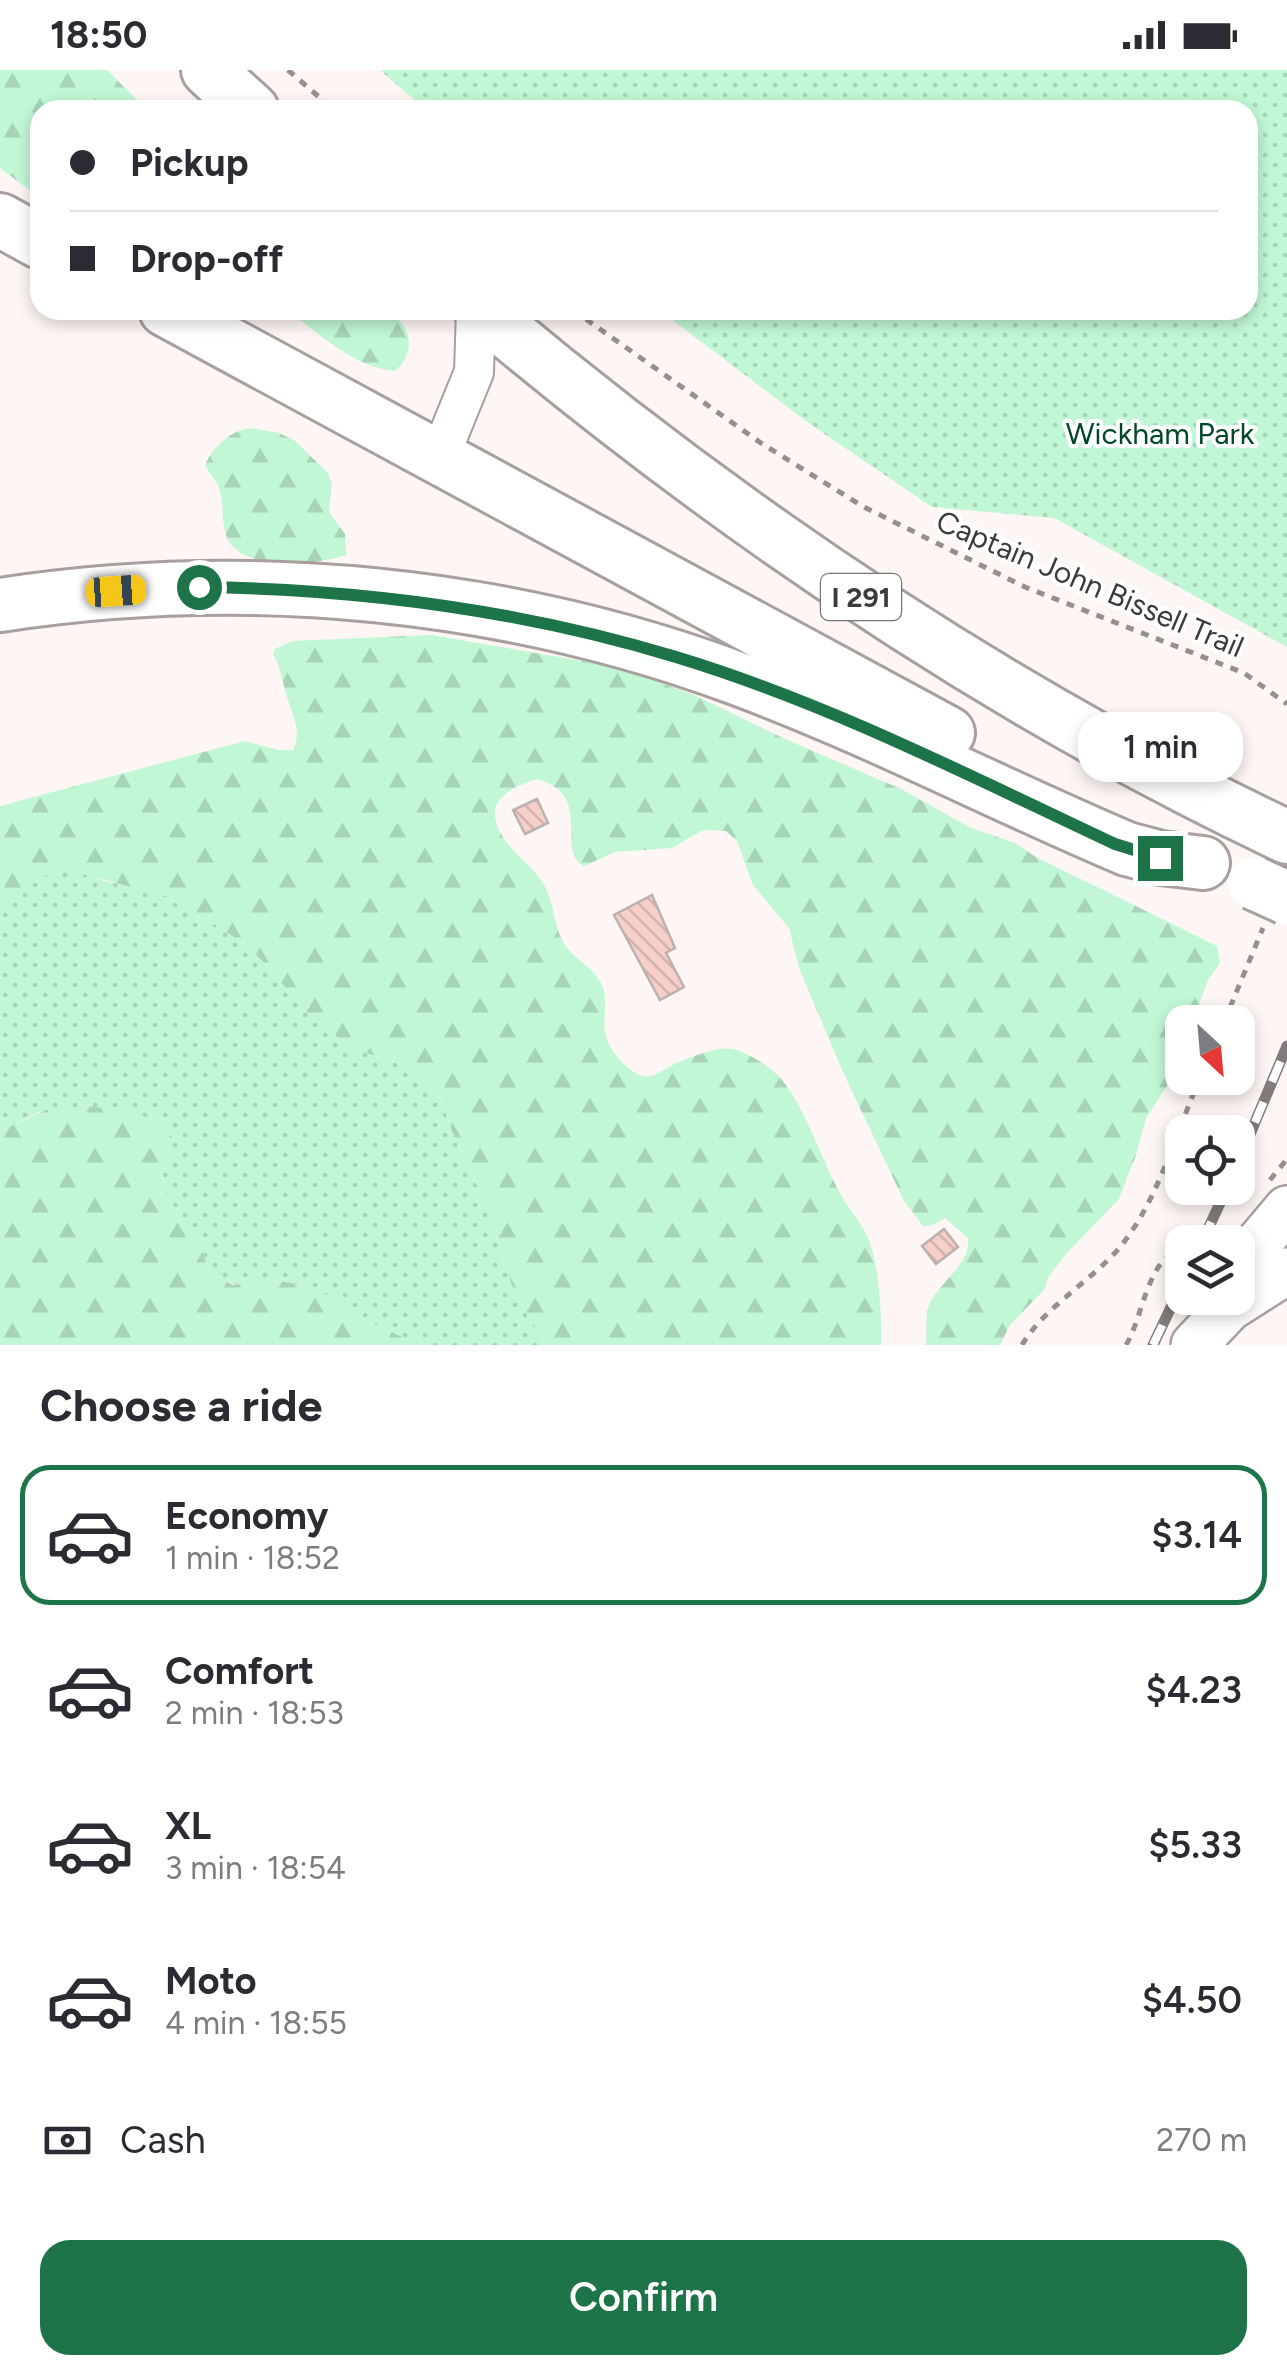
<!DOCTYPE html>
<html lang="en">
<head>
<meta charset="utf-8">
<style>
  body { margin:0; font-family:Figtree,sans-serif; background:#f7f7f7; color:#2b2b33; height:100vh; display:flex; flex-direction:column; font-size:38px; white-space:nowrap }
  * { box-sizing:border-box; margin:0 }
  p { font-size:32px; color:#7c7c81 }
  .icon { flex:none; width:55px; height:55px; fill:none; stroke:currentColor; stroke-width:2; stroke-linecap:round; stroke-linejoin:round }
  .map { position:relative; height:1275px; overflow:hidden }
  .panel { display:flex; flex-direction:column; background:#fff; flex:1 }
  .panel>* { flex:none }
  .guide { position:absolute; left:30px; top:30px; width:1228px; height:220px; border-radius:30px; box-shadow:0 5px 15px #0003; display:grid; align-content:center; height:220px; padding:0 40px; background:#fff }
  .needle { width:65px; rotate:154deg }
  .tools { position:absolute; left:1165px; top:935px; display:grid; gap:20px }
  .tools a { display:grid; place-items:center; width:90px; height:90px; border-radius:20px; background:#fff; box-shadow:0 5px 15px #0003; font-size:50px }
  .end { position:absolute; width:45px; height:45px; margin:-22px; border:12px solid #1c7448; background:#fff; box-shadow:0 0 0 5px #fff }
  .from { border-radius:50% }
  .bubble { position:absolute; height:70px; border-radius:30px; background:#fff; box-shadow:0 5px 15px #0003; font-size:32px; font-weight:600; line-height:70px; text-align:center }
  .car { position:absolute; width:30px; height:60px; margin:-30px -15px; border-radius:12px; box-shadow:0 0 8px 2px #0007; background:linear-gradient(#f5c518 24%,#345 0 40%,#f5c518 0 76%,#345 0 86%,#f5c518 0) }
  .guide b { display:flex; align-items:center; gap:35px; height:95px; font-size:38px }
  .guide b+b { border-top:2px solid #e1e1e2 }
  .guide i { width:25px; height:25px; background:#2b2b33 }
  ul { padding:0; list-style:none }
  li { display:flex; align-items:center; gap:30px; height:140px; margin:0 20px 15px; padding:0 20px; border:5px solid transparent; border-radius:30px }
  li div { flex:1 }
  li b { display:block; font-size:38px }
  li em { font-style:normal; font-weight:600 }
  li.active { border-color:#1c7448 }
  li>.icon { width:90px; height:90px; stroke-width:1.5 }
  h2 { padding:0 40px; font-size:45px; line-height:120px }
  .pay { display:flex; align-items:center; gap:25px; height:110px; padding:0 40px; font-size:38px }
  .pay p { margin-inline-start:auto }
  .button { display:flex; gap:20px; margin-top:auto; padding:20px 40px }
  .button a { flex:1; height:115px; border-radius:30px; background:#1c7448; color:#fff; font-size:40px; font-weight:600; line-height:115px; text-align:center }
  .status { display:flex; justify-content:space-between; align-items:center; height:70px; padding:0 50px; background:#fff; direction:ltr }
  .status svg { height:28px; fill:currentColor }
  .map>svg:first-child { display:block }
  .grass { fill:url(#grass-dots) }
  .forest { fill:url(#forest-firs) }
  .building { fill:url(#building-back-hatch); stroke:#bab1b0; stroke-width:2.5 }
  .lines { fill:none; stroke-linecap:round; stroke-linejoin:round }
  .minor-casing { stroke:#a89f9e; stroke-width:42 }
  .major-casing { stroke:#a89f9e; stroke-width:50 }
  .highway-casing { stroke:#a89f9e; stroke-width:58 }
  .path { stroke:#95908f; stroke-width:5; stroke-dasharray:8 8; stroke-linecap:butt }
  .minor { stroke:#fff; stroke-width:38 }
  .major { stroke:#fff; stroke-width:45 }
  .highway { stroke:#fff; stroke-width:52 }
  .rail-casing { stroke:#817c7b; stroke-width:11 }
  .rail { stroke:#fff; stroke-width:8; stroke-dasharray:22; stroke-linecap:butt }
  .highway-bridge-casing { stroke:#a89f9e; stroke-width:58; stroke-linecap:butt }
  .highway-bridge { stroke:#fff; stroke-width:52 }
  .route { stroke:#1c7448; stroke-width:12 }
  .labels { text-anchor:middle; stroke-width:8; stroke-linejoin:round; paint-order:stroke }
  .shield { fill:#fff; stroke:#787574; stroke-width:2.5 }
  .shield-label { font-size:28px; font-weight:bold; fill:#3e3a39 }
  .park-label { font-size:30px; fill:#004828; stroke:#fff }
  .street-label { font-size:30px; fill:#3e3a39; stroke:#fff }
</style>
</head>
<body>
<div class="status"><b>18:50</b><svg viewBox="0 0 49 12"><path d="M0 12V9h3v3zM5 12V6h3v6zM10 12V3h3v9zM15 12V0h3v12zM26 1h20v11H26zM47 4h2v5h-2z"/></svg></div>
<div class="map">
<svg width="1287" height="1275" viewBox="0 0 1287 1275">
  <defs>
    <pattern id="grass-dots" width="8" height="8" patternUnits="userSpaceOnUse" patternTransform="scale(2.5)"><rect width="8" height="8" fill="#c1f7d4"/><path d="M2 2h.1M6 6h.1" fill="none" stroke="#a7d4b7" stroke-width="1.8" stroke-linecap="round"/></pattern>
    <pattern id="forest-firs" width="22" height="20" patternUnits="userSpaceOnUse" patternTransform="scale(2.5)"><rect width="22" height="20" fill="#c1f7d4"/><path d="M5 1l3.5 6h-7zM16 11l3.5 6h-7z" fill="#a7d4b7"/></pattern>
    <pattern id="building-back-hatch" width="6" height="6" patternUnits="userSpaceOnUse" patternTransform="scale(2.5)"><rect width="6" height="6" fill="#f6cfc9"/><path d="M-1 5l2 2M0 0l6 6M5-1l2 2" fill="none" stroke="#d4b2ad"/></pattern>
  </defs>
  <rect width="100%" height="100%" fill="#fef6f5"/>
  <g class="grass">
    <polygon points="380,0 1287,0 1287,577 1054,448 932,437 810,354 659,240 1248,240 1248,40 426,40"/>
    <path d="M 71,798 L 103,811 L 153,820 L 180,831 L 245,874 L 276,905 L 301,939 L 359,981 L 392,991 L 422,1006 L 443,1034 L 451,1059 L 486,1135 L 515,1225 L 547,1275 L 419,1275 L 360,1247 L 330,1226 L 292,1213 L 271,1210 L 243,1216 L 223,1211 L 209,1200 L 199,1174 L 164,1121 L 163,1103 L 173,1069 L 152,1049 L 87,1036 L 39,1042 L 0,1061 L 0,834 C 22,818 43,800 71,798 Z"/>
  </g>
  <g class="forest">
    <polygon points="0,0 107,0 147,40 40,40 40,128 0,98"/>
    <path d="M 286,240 L 390,240 C 410,258 418,281 395,301 C 354,298 318,262 286,240 Z"/>
    <path d="M 251,358 L 279,363 L 294,370 L 328,403 L 332,414 L 329,442 L 345,464 L 346,485 C 318,495 244,501 228,470 C 220,453 225,432 218,415 C 214,408 209,403 205,395 C 213,377 231,360 251,358 Z"/>
    <path d="M 431,565 L 588,592 L 627,601 L 692,624 L 785,669 L 901,719 L 971,758 L 1015,773 L 1036,787 L 1217,876 L 1220,893 L 1208,910 L 1194,948 L 1190,952 L 1182,952 L 1182,965 L 1170,991 L 1167,1016 L 1146,1048 L 1136,1085 L 1119,1129 L 1065,1185 L 1049,1206 L 1044,1220 L 1010,1255 L 1000,1275 L 926,1275 C 927,1263 925,1247 929,1235 C 939,1212 972,1193 968,1168 L 945,1148 L 931,1156 L 923,1156 L 904,1131 L 842,1000 L 799,898 L 789,858 L 753,815 L 737,771 L 726,761 L 703,760 L 672,778 L 615,782 L 584,796 C 553,780 596,726 537,709 C 521,714 492,725 495,746 C 498,774 529,791 543,813 C 554,831 553,852 562,870 C 570,886 588,894 598,908 C 617,936 588,957 622,992 C 649,1019 655,1002 681,991 C 693,986 720,976 733,979 C 749,983 771,997 782,1010 C 806,1039 822,1091 841,1125 C 849,1140 863,1154 869,1170 C 879,1197 882,1246 881,1275 L 547,1275 L 515,1225 L 486,1135 L 451,1059 L 443,1034 L 422,1006 L 392,991 L 359,981 L 330,962 L 301,939 L 276,905 L 245,874 L 173,828 L 63,799 L 33,811 L 0,834 L 0,736 L 245,671 L 278,680 L 293,680 C 303,661 291,642 286,624 C 282,610 281,598 273,584 L 275,579 L 292,571 Z"/>
    <path d="M 87,1036 C 115,1040 160,1042 173,1069 L 163,1103 L 164,1121 L 199,1174 L 209,1200 L 216,1206 L 233,1215 L 271,1210 L 292,1213 L 330,1226 L 360,1247 L 419,1275 L 0,1275 L 0,1061 L 48,1039 Z"/>
  </g>
  <g class="building">
    <polygon points="537,729 548,753 525,764 513,740"/>
    <polygon points="652,825 675,878 666,883 684,917 660,930 614,845"/>
    <polygon points="944,1159 958,1177 936,1194 922,1176"/>
  </g>
  <g class="lines">
    <defs>
      <polyline id="minor" points="439,388 474,302 476,240"/>
      <g id="major">
        <polyline points="1238,1219 1255,1177 1287,1139"/>
        <polyline points="1194,1275 1229,1238 1287,1201"/>
      </g>
      <g id="highway">
        <polyline points="208,0 252,40"/>
        <polyline points="0,150 40,172"/>
        <polyline points="166,240 948,663"/>
        <path d="M 481,240 C 728,448 995,629 1287,767"/>
        <path d="M 0,535 C 245,497 506,522 739,609 C 871,658 997,724 1127,779 L 1161,788 L 1203,793"/>
      </g>
    </defs>
    <use href="#minor" class="minor-casing"/>
    <use href="#major" class="major-casing"/>
    <use href="#highway" class="highway-casing"/>
    <g class="path">
      <polyline points="288,0 334,40"/>
      <polyline points="573,240 761,373 862,436 1025,517 1244,603 1287,634"/>
      <polyline points="1224,952 1263,858"/>
      <polyline points="1270,1110 1287,1089"/>
      <path d="M 1022,1275 C 1045,1236 1092,1211 1121,1176 C 1159,1128 1176,1063 1200,1008"/>
      <path d="M 1126,1275 C 1143,1248 1148,1184 1182,1181"/>
    </g>
    <use href="#minor" class="minor"/>
    <use href="#major" class="major"/>
    <use href="#highway" class="highway"/>
    <defs>
      <g id="rail">
        <polyline points="1238,1093 1287,976"/>
        <polyline points="1202,1172 1227,1118"/>
        <polyline points="1153,1275 1182,1214"/>
      </g>
    </defs>
    <use href="#rail" class="rail-casing"/>
    <use href="#rail" class="rail"/>
    <defs>
      <polyline id="highway-bridge" points="1254,813 1287,828"/>
    </defs>
    <use href="#highway-bridge" class="highway-bridge-casing"/>
    <use href="#highway-bridge" class="highway-bridge"/>
  </g>
  <g class="lines">
    <path class="route" d="M 199,517 C 361,519 521,540 676,587 C 828,633 972,707 1115,774 L 1160,788"/>
  </g>
  <g class="labels">
    <rect class="shield" x="821" y="504" width="80" height="46" rx="8"/>
    <g class="shield-label">
      <text x="861" y="537">I 291</text>
    </g>
    <g class="park-label">
      <text x="1160" y="374">Wickham Park</text>
    </g>
    <g class="street-label">
      <text transform="translate(1090 514) rotate(23)" y="10">Captain John Bissell Trail</text>
    </g>
  </g>
</svg>
<div class="tools">
<a><svg class="needle" viewBox="-14 -14 28 28"><path d="M0-13l5 13h-10z" fill="#e53935"/><path d="M0 13l5-13h-10z" fill="#7c7c81"/></svg></a>
<a><svg class="icon" aria-label="locate" viewBox="0 0 24 24"><circle cx="12" cy="12" r="6"/><path d="M12 2v4M12 18v4M2 12h4M18 12h4"/></svg></a>
<a><svg class="icon" aria-label="layers" viewBox="0 0 24 24"><path d="M12 4l9 5-9 5-9-5zM3 14l9 5 9-5"/></svg></a>
</div>
<i class="end from" style="left:199px;top:517px"></i>
<i class="end" style="left:1160px;top:788px"></i>
<div class="bubble" style="left:1078px;top:642px;width:165px">1 min</div>
<i class="car" style="left:116px;top:521px;rotate:86deg"></i>
<div class="guide">
<b><i class="from"></i>Pickup</b>
<b><i></i>Drop-off</b>
</div>
</div>
<section class="panel">
<h2>Choose a ride</h2>
<ul>
<li class="active"><svg class="icon" aria-label="car" viewBox="0 0 24 24"><path d="M5 17H2v-5l4-1 3-4h7l3 4 3 1v5h-3M9 17h6M6 11h13"/><circle cx="7" cy="17" r="2"/><circle cx="17" cy="17" r="2"/></svg><div><b>Economy</b><p>1 min · 18:52</p></div><em>$3.14</em></li>
<li><svg class="icon" aria-label="car" viewBox="0 0 24 24"><path d="M5 17H2v-5l4-1 3-4h7l3 4 3 1v5h-3M9 17h6M6 11h13"/><circle cx="7" cy="17" r="2"/><circle cx="17" cy="17" r="2"/></svg><div><b>Comfort</b><p>2 min · 18:53</p></div><em>$4.23</em></li>
<li><svg class="icon" aria-label="car" viewBox="0 0 24 24"><path d="M5 17H2v-5l4-1 3-4h7l3 4 3 1v5h-3M9 17h6M6 11h13"/><circle cx="7" cy="17" r="2"/><circle cx="17" cy="17" r="2"/></svg><div><b>XL</b><p>3 min · 18:54</p></div><em>$5.33</em></li>
<li><svg class="icon" aria-label="car" viewBox="0 0 24 24"><path d="M5 17H2v-5l4-1 3-4h7l3 4 3 1v5h-3M9 17h6M6 11h13"/><circle cx="7" cy="17" r="2"/><circle cx="17" cy="17" r="2"/></svg><div><b>Moto</b><p>4 min · 18:55</p></div><em>$4.50</em></li>
</ul>
<div class="pay"><svg class="icon" aria-label="cash" viewBox="0 0 24 24"><path d="M3 7h18v10H3z"/><circle cx="12" cy="12" r="2"/></svg>Cash<p>270 m</p></div>
<div class="button"><a>Confirm</a></div>
</section>
</body>
</html>
